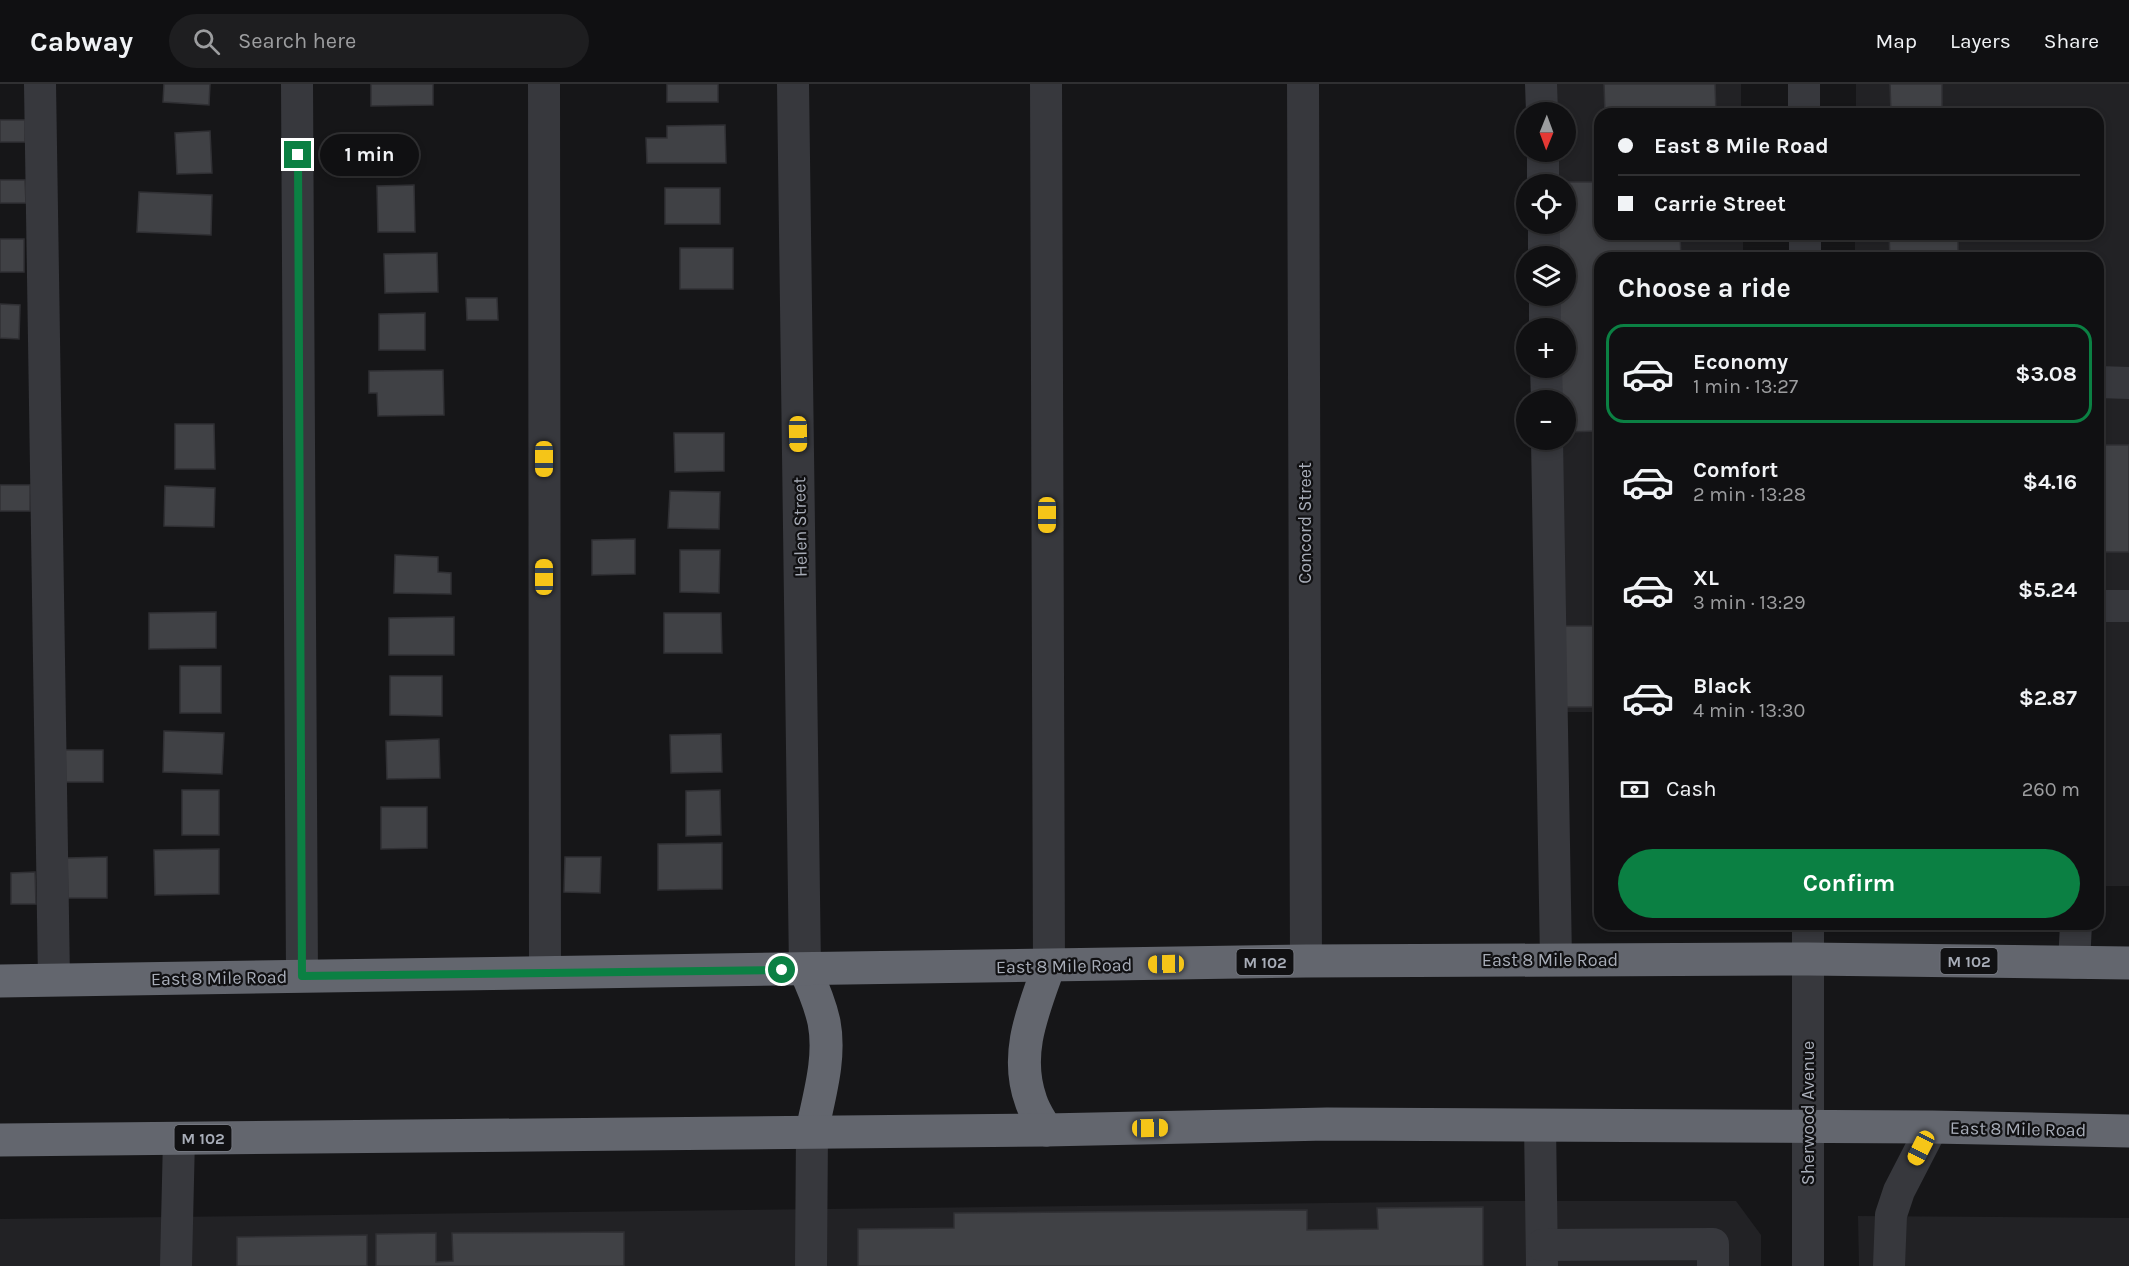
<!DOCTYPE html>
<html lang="en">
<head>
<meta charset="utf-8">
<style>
  body { margin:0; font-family:Karla,sans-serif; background:#1e1e20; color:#f1f3f6; height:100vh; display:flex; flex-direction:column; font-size:22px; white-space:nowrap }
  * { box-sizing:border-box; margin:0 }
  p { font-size:20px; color:#9c9d9f }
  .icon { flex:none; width:33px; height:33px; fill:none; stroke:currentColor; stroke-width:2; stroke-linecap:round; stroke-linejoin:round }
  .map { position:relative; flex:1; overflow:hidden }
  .details { position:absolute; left:1594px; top:168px; width:510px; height:678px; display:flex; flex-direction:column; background:#101012; border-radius:18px; box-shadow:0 3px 9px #0003,0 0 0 2px #303032 }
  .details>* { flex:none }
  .hud { position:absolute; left:1594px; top:24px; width:510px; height:132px; border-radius:18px; box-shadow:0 3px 9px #0003,0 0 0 2px #303032; display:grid; align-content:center; height:132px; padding:0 24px; background:#101012 }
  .needle { width:39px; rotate:181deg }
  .buttons { position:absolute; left:1516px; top:18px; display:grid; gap:12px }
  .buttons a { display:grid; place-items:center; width:60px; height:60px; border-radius:50%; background:#101012; box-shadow:0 3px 9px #0003,0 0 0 2px #303032; font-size:30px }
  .end { position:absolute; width:27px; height:27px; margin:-14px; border:8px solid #0b8043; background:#fff; box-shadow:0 0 0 3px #fff }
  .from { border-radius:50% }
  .bubble { position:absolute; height:42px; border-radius:21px; background:#101012; box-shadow:0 3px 9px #0003,0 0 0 2px #303032; font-size:20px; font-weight:700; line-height:42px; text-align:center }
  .car { position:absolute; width:18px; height:36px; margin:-18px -9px; border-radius:8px; box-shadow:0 0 4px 2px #0007; background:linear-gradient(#f5c518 24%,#345 0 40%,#f5c518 0 76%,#345 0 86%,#f5c518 0) }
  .hud b { display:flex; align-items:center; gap:21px; height:57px; font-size:22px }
  .hud b+b { border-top:2px solid #303032 }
  .hud i { width:15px; height:15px; background:#f1f3f6 }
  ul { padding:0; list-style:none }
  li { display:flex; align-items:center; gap:18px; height:99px; margin:0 12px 9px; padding:0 12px; border:3px solid transparent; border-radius:18px }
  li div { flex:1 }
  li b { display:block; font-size:22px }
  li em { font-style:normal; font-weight:700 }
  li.active { border-color:#0b8043 }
  li>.icon { width:54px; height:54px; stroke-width:1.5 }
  h2 { padding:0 24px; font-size:27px; line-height:72px }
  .pay { display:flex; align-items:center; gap:15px; height:66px; padding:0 24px; font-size:22px }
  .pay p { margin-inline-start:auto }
  .cta { display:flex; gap:12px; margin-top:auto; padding:12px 24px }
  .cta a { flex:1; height:69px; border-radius:36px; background:#0b8043; color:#fff; font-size:24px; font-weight:700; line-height:69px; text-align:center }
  header { display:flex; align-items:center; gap:36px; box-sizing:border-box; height:84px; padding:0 30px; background:#101012; border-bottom:2px solid #303032 }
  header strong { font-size:28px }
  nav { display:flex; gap:33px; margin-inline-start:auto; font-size:21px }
  .search { width:420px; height:54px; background:#1e1e20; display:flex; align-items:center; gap:15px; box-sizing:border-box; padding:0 21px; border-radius:33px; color:#9c9d9f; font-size:22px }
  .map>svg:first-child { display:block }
  .built { fill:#222225 }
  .building { fill:#404145; stroke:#303034; stroke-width:1.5 }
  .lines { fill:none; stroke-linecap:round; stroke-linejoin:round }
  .minor { stroke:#37383d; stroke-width:32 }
  .highway { stroke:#63666e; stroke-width:33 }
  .route { stroke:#0b8043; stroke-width:8 }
  .labels { text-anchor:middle; stroke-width:4.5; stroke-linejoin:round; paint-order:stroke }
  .shield { fill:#111113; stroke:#7b7e86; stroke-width:1.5 }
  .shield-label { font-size:16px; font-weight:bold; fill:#a8adb8 }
  .street-label { font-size:18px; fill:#a8adb8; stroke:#111113 }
</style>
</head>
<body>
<header>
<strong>Cabway</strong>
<div class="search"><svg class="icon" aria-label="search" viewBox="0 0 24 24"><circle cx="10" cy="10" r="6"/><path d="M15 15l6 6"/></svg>Search here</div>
<nav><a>Map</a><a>Layers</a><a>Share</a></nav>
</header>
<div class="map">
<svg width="2129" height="1182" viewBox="0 0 2129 1182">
  <rect width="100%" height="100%" fill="#161618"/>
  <g class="built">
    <polygon points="1550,0 1741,0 1741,30 1600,30 1600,150 1743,150 1743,174 1600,174 1600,628 1559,628 1555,356 1566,356 1566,316 1555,316 1554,284 1566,284 1566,244 1554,244 1553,212 1566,212 1566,172 1553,172 1552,140 1566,140 1566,100 1552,100 1551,68 1566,68 1566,28 1551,28"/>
    <polygon points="1856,0 2129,0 2129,802 2098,802 2098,174 1855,174 1855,150 2098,150 2098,30 1856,30"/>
    <polygon points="1491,1117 1736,1117 1761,1151 1761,1182 0,1182 0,1135"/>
    <polygon points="1858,1132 2129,1134 2129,1182 1859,1182"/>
  </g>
  <g class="building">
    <polygon points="164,0 210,0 209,21 163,18"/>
    <polygon points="371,0 433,0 433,21 371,22"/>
    <rect x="667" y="0" width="51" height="18"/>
    <polygon points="1604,0 1715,0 1716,30 1605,30"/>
    <polygon points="1890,0 1942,0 1942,30 1891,30"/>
    <rect x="0" y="36" width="25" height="22"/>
    <polygon points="725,41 726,79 647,79 646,54 667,54 667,42"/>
    <polygon points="210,47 212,89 177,90 175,49"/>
    <polygon points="0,96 25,96 26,119 0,119"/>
    <polygon points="1556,98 1600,98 1600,150 1680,150 1681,174 1600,174 1600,347 1566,348 1566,316 1560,316 1560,284 1566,284 1566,244 1559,244 1558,212 1566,212 1566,172 1558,172 1557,140 1566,140 1566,100 1556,100"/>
    <polygon points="414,101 415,148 378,148 377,102"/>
    <rect x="665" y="104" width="55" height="36"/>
    <polygon points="139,108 212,111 211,151 137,148"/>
    <polygon points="1889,150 1958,150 1958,174 1890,174"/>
    <rect x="0" y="155" width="24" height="33"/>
    <rect x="680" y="164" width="53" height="41"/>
    <polygon points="437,169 438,208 385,209 384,170"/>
    <polygon points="466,214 497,214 498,236 467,236"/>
    <polygon points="0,220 20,221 19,255 0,254"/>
    <polygon points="425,229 425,266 379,266 379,230"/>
    <polygon points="443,286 444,331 378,332 377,309 369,309 369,287"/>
    <polygon points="175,340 214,340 215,385 175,385"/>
    <polygon points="674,349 724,349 724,387 675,388"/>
    <rect x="2098" y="361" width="31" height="107"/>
    <rect x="0" y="401" width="30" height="26"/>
    <polygon points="165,402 215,404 214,443 164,442"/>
    <polygon points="670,407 720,408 719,445 668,444"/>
    <polygon points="635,455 635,490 592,491 592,456"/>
    <polygon points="680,466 720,466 719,509 680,508"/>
    <polygon points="395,471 438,473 438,488 451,489 451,510 394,509"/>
    <polygon points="216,528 216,564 149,565 149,529"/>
    <polygon points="664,529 721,529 722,569 664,569"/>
    <polygon points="454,533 454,571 389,571 389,534"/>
    <rect x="1565" y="542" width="35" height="81"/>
    <rect x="180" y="582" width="41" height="47"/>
    <polygon points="390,592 442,592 442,632 390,631"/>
    <polygon points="164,647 224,649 222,690 163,688"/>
    <polygon points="721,650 722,688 671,689 670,651"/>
    <polygon points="439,655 440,694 387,695 386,657"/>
    <polygon points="65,666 103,666 103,698 66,698"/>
    <rect x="182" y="706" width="37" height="45"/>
    <polygon points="720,706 721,751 686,752 686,707"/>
    <polygon points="381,723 427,723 427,764 381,765"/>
    <polygon points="722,759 722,805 658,806 658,760"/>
    <polygon points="219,765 219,810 155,811 154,766"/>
    <polygon points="107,773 107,814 68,814 67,774"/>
    <polygon points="565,773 601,773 600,809 564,808"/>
    <polygon points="35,788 36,820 11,820 11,789"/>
    <polygon points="1483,1123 1483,1182 858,1182 858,1145 954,1144 954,1129 1307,1126 1307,1146 1378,1145 1377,1124"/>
    <polygon points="624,1148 624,1182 376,1182 376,1150 436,1149 436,1178 453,1177 452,1149"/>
    <polygon points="367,1151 367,1182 237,1182 237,1153"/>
  </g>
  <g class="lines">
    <g class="minor">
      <polyline points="40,0 54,896"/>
      <polyline points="297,0 302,892"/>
      <polyline points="544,0 545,889"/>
      <polyline points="793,0 805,886"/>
      <polyline points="1046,0 1049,882"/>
      <polyline points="1303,0 1306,877"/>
      <polyline points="1541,0 1542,28"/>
      <polyline points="1804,0 1804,30"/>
      <polyline points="1543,68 1543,100"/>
      <polyline points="1544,140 1544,172"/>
      <polyline points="1805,150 1805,174"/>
      <polyline points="1545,212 1545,244"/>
      <polyline points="1546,284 1547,316"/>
      <polyline points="2098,298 2129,299"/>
      <polyline points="1547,356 1556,876"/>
      <polyline points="2098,522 2129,522"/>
      <polyline points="2074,879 2076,840"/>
      <polyline points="1540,1041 1542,1181"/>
      <polyline points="1542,1161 1713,1160 1713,1182"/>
      <polyline points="176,1182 179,1054"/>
      <polyline points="811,1182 812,1047"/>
      <polyline points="1808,1182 1808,840"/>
      <polyline points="1889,1182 1891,1131 1899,1107 1932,1043"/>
    </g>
    <g class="highway">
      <path d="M 805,886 C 813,903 820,920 824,938 C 831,974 819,1012 812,1047"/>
      <polyline points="0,897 1306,877 1808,875 2129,879"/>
      <path d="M 1046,1046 C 1041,1037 1034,1027 1031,1017 C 1014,970 1033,927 1049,882"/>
      <polyline points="0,1056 1046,1046 1327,1040 1932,1043 2129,1047"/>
    </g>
  </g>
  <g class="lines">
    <polyline class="route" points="298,71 302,892 782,886"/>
  </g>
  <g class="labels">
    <g class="shield">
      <rect x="1940.5" y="864" width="57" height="26" rx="4.5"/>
      <rect x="1236.5" y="865" width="57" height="26" rx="4.5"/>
      <rect x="174.5" y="1041" width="57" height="26" rx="4.5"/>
    </g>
    <g class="shield-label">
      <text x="1969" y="883">M 102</text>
      <text x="1265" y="884">M 102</text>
      <text x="203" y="1060">M 102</text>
    </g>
    <g class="street-label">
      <text transform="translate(1305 439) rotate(-90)" y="6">Concord Street</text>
      <text transform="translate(800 443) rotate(-91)" y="6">Helen Street</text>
      <text x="1550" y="882">East 8 Mile Road</text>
      <text transform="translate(1064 882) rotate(-1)" y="6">East 8 Mile Road</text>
      <text transform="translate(219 894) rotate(-1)" y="6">East 8 Mile Road</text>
      <text transform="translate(1808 1029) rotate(-90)" y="6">Sherwood Avenue</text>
      <text transform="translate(2018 1045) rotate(1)" y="6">East 8 Mile Road</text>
    </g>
  </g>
</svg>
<div class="buttons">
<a><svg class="needle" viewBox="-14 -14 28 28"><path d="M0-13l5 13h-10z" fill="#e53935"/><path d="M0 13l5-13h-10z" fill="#9c9d9f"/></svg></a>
<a><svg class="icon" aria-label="locate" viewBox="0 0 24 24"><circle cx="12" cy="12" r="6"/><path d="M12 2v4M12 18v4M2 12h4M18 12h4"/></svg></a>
<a><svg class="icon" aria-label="layers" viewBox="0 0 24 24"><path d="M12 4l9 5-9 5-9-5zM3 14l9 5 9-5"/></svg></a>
<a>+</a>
<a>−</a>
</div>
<i class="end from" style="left:782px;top:886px"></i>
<i class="end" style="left:298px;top:71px"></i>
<div class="bubble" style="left:320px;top:50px;width:99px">1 min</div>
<i class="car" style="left:798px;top:350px;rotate:179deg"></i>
<i class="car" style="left:544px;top:375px;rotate:180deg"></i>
<i class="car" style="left:1047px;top:431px;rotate:180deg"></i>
<i class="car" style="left:544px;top:493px;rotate:0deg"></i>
<i class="car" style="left:1166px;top:880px;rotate:269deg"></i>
<i class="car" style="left:1150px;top:1044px;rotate:89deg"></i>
<i class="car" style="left:1921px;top:1064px;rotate:207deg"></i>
<div class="hud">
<b><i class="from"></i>East 8 Mile Road</b>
<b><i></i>Carrie Street</b>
</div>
<section class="details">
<h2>Choose a ride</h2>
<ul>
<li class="active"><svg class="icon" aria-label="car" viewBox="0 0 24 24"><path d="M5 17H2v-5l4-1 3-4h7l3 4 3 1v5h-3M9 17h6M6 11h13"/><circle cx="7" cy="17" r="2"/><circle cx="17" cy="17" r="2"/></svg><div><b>Economy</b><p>1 min · 13:27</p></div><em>$3.08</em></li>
<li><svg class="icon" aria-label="car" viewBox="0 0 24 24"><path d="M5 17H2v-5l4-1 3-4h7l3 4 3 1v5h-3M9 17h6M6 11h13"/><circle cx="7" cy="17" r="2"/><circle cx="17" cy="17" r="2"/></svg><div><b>Comfort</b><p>2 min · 13:28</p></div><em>$4.16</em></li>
<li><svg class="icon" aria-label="car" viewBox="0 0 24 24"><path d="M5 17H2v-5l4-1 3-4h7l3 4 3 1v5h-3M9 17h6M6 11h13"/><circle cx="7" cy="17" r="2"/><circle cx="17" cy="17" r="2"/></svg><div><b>XL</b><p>3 min · 13:29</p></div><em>$5.24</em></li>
<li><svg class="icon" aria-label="car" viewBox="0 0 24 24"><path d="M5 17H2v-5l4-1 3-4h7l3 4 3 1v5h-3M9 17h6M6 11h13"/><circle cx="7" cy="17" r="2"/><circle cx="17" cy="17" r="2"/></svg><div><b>Black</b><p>4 min · 13:30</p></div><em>$2.87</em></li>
</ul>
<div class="pay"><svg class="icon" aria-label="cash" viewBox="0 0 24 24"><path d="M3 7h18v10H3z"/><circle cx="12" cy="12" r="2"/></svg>Cash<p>260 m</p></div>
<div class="cta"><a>Confirm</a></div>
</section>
</div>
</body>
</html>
